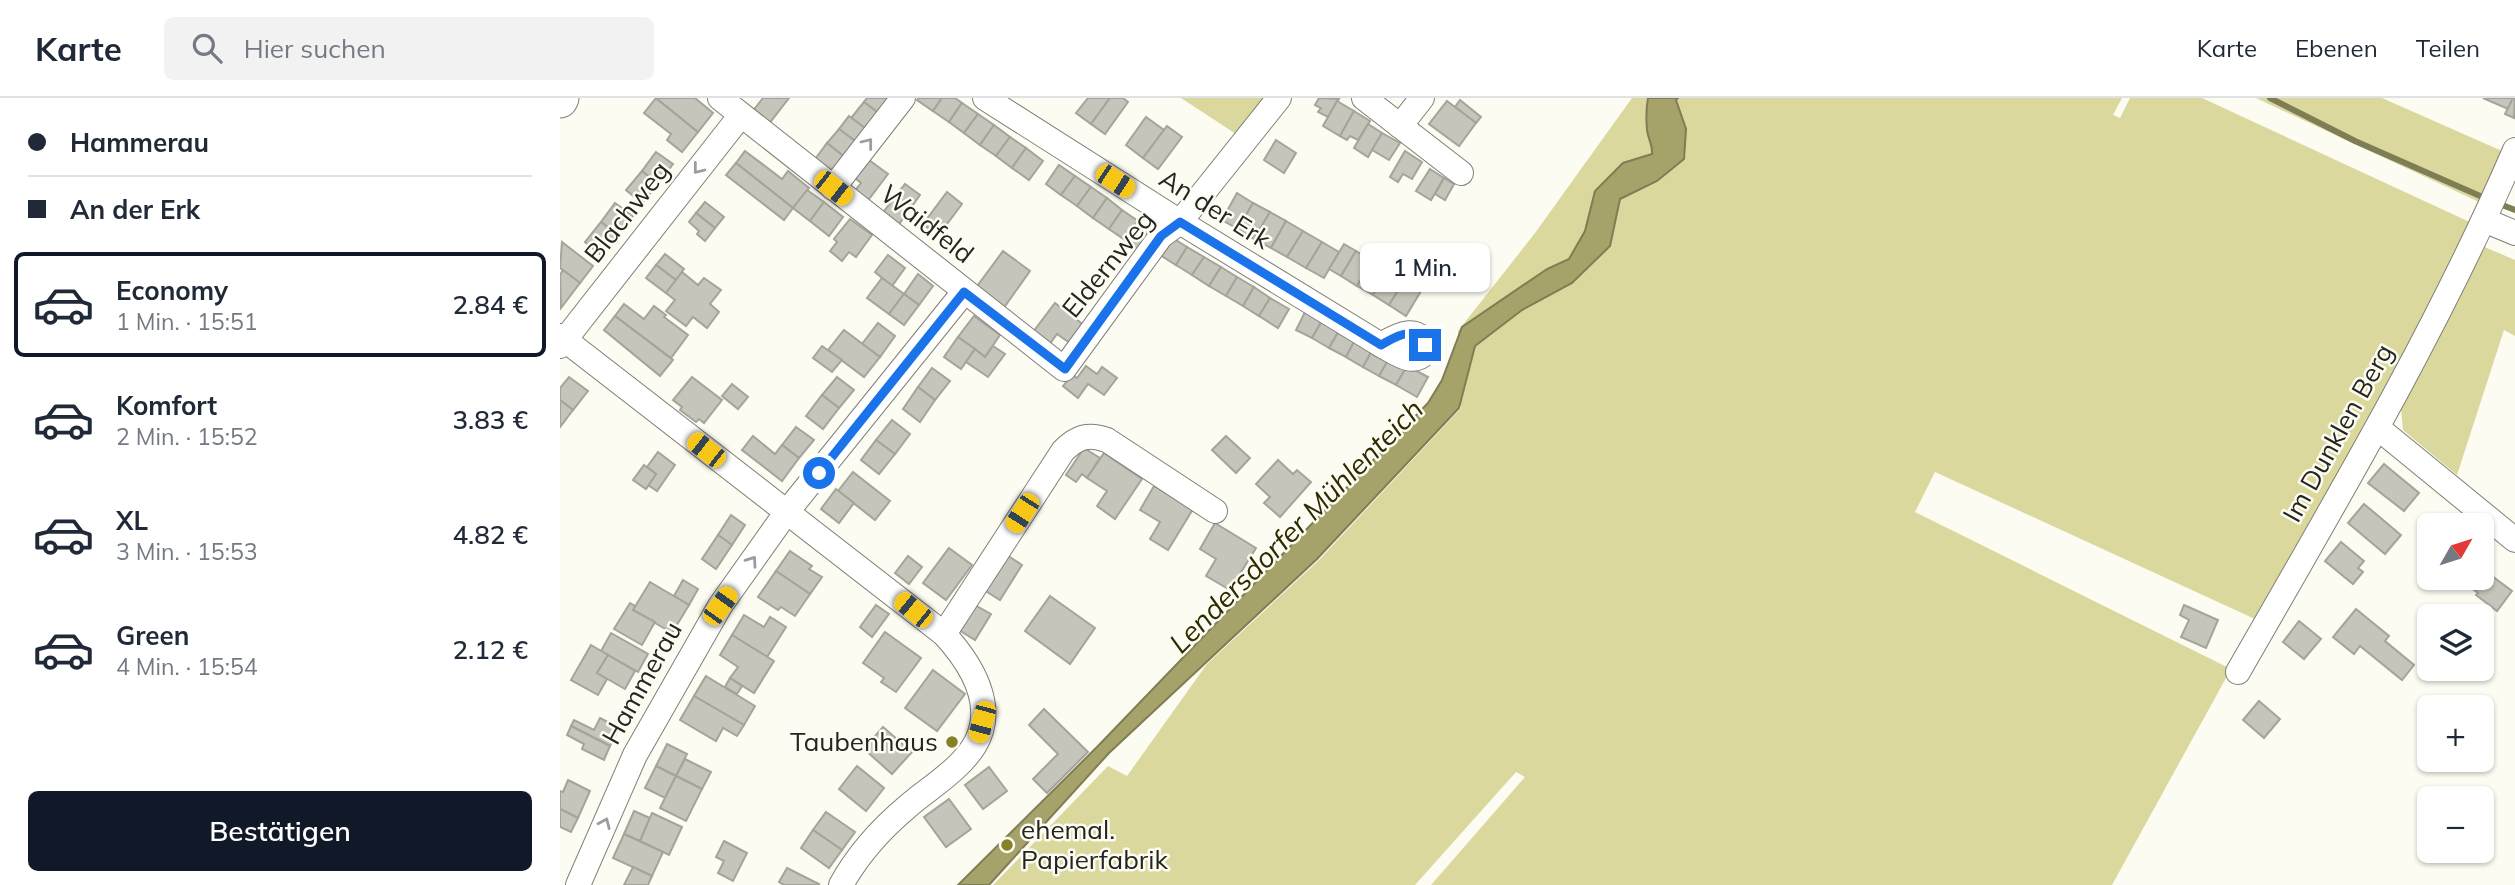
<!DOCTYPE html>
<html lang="de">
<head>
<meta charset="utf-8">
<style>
  body { margin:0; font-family:Mulish,sans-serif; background:#f2f2f3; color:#1f2937; height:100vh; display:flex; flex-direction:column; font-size:26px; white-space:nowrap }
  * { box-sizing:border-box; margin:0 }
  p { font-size:23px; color:#747a83 }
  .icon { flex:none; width:38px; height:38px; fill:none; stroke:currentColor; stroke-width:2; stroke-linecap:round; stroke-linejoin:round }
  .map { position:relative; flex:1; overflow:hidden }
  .drawer { display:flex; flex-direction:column; background:#fff; width:560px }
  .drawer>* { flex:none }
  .guide { display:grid; align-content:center; height:154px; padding:0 28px; background:#fff }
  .needle { width:46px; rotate:51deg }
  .controls { position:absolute; left:1857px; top:415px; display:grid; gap:14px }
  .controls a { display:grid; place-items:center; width:77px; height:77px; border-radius:10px; background:#fff; box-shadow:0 2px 5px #0004; font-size:35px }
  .end { position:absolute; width:32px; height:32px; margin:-16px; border:9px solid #1a73e8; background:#fff; box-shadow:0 0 0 4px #fff }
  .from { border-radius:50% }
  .bubble { position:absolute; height:49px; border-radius:10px; background:#fff; box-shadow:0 2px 5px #0004; font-size:23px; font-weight:600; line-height:49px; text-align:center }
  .car { position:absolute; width:21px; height:42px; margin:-21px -10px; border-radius:9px; box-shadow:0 0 5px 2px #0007; background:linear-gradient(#f5c518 24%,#345 0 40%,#f5c518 0 76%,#345 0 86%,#f5c518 0) }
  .guide b { display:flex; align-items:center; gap:24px; height:66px; font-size:26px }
  .guide b+b { border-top:2px solid #e0e1e3 }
  .guide i { width:18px; height:18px; background:#1f2937 }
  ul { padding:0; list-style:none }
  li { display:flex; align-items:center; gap:21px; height:105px; margin:0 14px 10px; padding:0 14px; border:4px solid transparent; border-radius:10px }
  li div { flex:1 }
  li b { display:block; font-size:26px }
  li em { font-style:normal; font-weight:600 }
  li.selected { border-color:#111827 }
  li>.icon { width:63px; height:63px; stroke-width:1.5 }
  .action { display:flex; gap:14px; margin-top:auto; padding:14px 28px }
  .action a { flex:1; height:80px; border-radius:10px; background:#111827; color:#fff; font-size:28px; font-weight:600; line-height:80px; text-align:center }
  header { display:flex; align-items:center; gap:42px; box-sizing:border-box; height:98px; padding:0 35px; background:#fff; border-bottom:2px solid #e0e1e3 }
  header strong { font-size:33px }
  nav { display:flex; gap:38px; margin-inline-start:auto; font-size:24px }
  .search { width:490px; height:63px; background:#f2f2f3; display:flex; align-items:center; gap:18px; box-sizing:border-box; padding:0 24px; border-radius:10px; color:#747a83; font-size:26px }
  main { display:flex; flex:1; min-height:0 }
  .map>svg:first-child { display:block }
  .green { fill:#dbd89e }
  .water { fill:#a6a36a; stroke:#7f7d54; stroke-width:2 }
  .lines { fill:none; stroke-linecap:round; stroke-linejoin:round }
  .stream { stroke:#7f7d54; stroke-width:6 }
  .building { fill:#c5c5bb; stroke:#a5a49b; stroke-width:2 }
  .street-casing { stroke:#7f7f75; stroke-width:26 }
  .secondary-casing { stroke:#7f7f75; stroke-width:37 }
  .street { stroke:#fff; stroke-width:24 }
  .secondary { stroke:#fff; stroke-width:35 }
  .oneway { stroke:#9c9c9b }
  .route { stroke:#1a73e8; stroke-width:9 }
  .poi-dot { fill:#868027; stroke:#fdfcf2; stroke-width:2.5 }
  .labels { text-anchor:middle; stroke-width:5; stroke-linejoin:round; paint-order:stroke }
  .street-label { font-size:26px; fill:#242420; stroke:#fdfcf2 }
  .poi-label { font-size:26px; fill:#242420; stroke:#fdfcf2; text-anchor:end }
  .water-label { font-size:28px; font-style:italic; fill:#2e2b00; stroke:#fdfcf2 }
</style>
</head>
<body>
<header>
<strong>Karte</strong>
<div class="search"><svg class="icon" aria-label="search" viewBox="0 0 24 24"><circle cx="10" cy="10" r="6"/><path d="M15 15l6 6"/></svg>Hier suchen</div>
<nav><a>Karte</a><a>Ebenen</a><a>Teilen</a></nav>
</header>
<main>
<section class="drawer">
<div class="guide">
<b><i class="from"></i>Hammerau</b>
<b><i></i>An der Erk</b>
</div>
<ul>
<li class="selected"><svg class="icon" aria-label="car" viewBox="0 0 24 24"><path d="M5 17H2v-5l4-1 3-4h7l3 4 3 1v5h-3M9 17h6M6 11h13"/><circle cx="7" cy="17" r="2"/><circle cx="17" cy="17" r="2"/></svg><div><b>Economy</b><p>1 Min. · 15:51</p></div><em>2.84 €</em></li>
<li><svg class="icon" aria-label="car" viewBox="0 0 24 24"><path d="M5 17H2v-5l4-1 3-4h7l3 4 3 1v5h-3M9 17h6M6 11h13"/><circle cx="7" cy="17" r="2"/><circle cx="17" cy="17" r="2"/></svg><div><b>Komfort</b><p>2 Min. · 15:52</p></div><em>3.83 €</em></li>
<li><svg class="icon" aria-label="car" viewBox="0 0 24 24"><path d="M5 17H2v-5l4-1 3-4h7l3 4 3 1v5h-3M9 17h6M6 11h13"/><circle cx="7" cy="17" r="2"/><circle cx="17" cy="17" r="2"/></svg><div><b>XL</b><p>3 Min. · 15:53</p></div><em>4.82 €</em></li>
<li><svg class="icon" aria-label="car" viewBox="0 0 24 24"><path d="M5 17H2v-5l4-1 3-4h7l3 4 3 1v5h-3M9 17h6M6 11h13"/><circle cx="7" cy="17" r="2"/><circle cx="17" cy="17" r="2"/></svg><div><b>Green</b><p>4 Min. · 15:54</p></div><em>2.12 €</em></li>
</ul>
<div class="action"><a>Bestätigen</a></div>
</section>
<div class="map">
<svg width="1955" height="787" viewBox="0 0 1955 787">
  <rect width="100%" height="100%" fill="#fdfcf2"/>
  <g class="green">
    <polygon points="621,0 710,0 679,38"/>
    <polygon points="1072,0 1562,0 1553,17 1560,20 1570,0 1642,0 1914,126 1697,522 1375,374 1355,414 1671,571 1552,787 871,787 965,679 956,674 855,787 433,787 548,668 567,678 647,566 759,462 901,310 898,233 975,135"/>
    <polygon points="1696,0 1822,0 1942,53 1919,104"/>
    <polygon points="1920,147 1955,162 1955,238 1944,232 1897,377 1843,332 1841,311"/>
  </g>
  <path class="water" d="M 1088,0 L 1118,0 L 1116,2 L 1126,31 L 1124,61 L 1097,83 L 1060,101 L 1050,148 L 1012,185 L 962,212 L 915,248 L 899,310 L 757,461 L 549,655 L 429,787 L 398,787 L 538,648 L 868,305 L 882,282 L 902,229 L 987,171 L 1009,161 L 1025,133 L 1035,93 L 1063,65 L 1092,56 C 1093,47 1088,41 1087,32 C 1086,21 1086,11 1088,0 Z"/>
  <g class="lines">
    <g class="stream">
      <polyline points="1710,0 1795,43 1927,101"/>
      <polyline points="1937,105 1955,112"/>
    </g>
  </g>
  <g class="building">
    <polygon points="96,0 138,34 122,54 107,42 111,36 84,15"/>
    <polygon points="96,0 135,0 153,15 138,34"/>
    <polygon points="203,0 229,0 208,27 192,14"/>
    <polygon points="307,0 330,0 321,17 304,4"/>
    <polygon points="359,0 382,0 373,13 357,2"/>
    <polygon points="382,0 395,0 402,5 389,24 373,13"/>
    <polygon points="528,0 550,0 531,26 516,15"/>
    <polygon points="550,0 563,0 568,4 545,36 531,26"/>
    <polygon points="759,0 779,1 768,19 758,14 761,10 755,7"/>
    <polygon points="1923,0 1953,0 1948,11"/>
    <polygon points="1953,0 1955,0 1954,20 1945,16"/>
    <polygon points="900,2 921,19 916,25 895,9"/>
    <polygon points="777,3 794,13 780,38 763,28"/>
    <polygon points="887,3 916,25 899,48 869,26"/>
    <polygon points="304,4 321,17 309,33 291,20"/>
    <polygon points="402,5 418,16 404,35 389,24"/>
    <polygon points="794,13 810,23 798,42 790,38 787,42 780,38"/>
    <polygon points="418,16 434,27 420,47 404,35"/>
    <polygon points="289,18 309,33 299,46 279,31"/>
    <polygon points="586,19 604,32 583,60 566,47"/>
    <polygon points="808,26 822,35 808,59 794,50"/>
    <polygon points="434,27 450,39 436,58 420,47"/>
    <polygon points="607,28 622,39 598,71 583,60"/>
    <polygon points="279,31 299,46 287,61 267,45"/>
    <polygon points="822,35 840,45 829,62 812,52"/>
    <polygon points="450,39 466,50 452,70 436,58"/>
    <polygon points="716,42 736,55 724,75 704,62"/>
    <polygon points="267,45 287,61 273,79 253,64"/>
    <polygon points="466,50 483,63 469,82 452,70"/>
    <polygon points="185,53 222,81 228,73 249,90 233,110 176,65"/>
    <polygon points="845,53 862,64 852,81 843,76 838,84 830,79"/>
    <polygon points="96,54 113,66 98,86 82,73"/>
    <polygon points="309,62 328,76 306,105 293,95 301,85 295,80"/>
    <polygon points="176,65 233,110 224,122 166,77"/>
    <polygon points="499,67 515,78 501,97 486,86"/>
    <polygon points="870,71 884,80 871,102 856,93"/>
    <polygon points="82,73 98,86 82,105 66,92"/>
    <polygon points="515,78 531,89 517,108 501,97"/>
    <polygon points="884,80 894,86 885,102 875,96"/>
    <polygon points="345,86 360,97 337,129 321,117"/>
    <polygon points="531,89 547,100 533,120 517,108"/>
    <polygon points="247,92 264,104 250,123 233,110"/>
    <polygon points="387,94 402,106 378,138 363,126"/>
    <polygon points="677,95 693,105 678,131 662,122"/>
    <polygon points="547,100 562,112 549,131 533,120"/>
    <polygon points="145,104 164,119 155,130 136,115"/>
    <polygon points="264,104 283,119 269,138 250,123"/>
    <polygon points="55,105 73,118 58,137 41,124"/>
    <polygon points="693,105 710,114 694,141 678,131"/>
    <polygon points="562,112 578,123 565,142 549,131"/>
    <polygon points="710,114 726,123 711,150 694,141"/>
    <polygon points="136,115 155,130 145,143 137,136 139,133 129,124"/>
    <polygon points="290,121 312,137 296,159 289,154 282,163 270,153 277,144 274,141"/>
    <polygon points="578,123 595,135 582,154 565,142"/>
    <polygon points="726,123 743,133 727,159 711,150"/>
    <polygon points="41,124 58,137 42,158 25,144"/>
    <polygon points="743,133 762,144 746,170 727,159"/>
    <polygon points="611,139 627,149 616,167 600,157"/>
    <polygon points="2,144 33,168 20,185 0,170"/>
    <polygon points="762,144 779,154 764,180 746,170"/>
    <polygon points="784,146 796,153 781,178 769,171"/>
    <polygon points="627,149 644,159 632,177 616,167"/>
    <polygon points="443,153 470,173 443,211 415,191"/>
    <polygon points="796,153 812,163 797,188 781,178"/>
    <polygon points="105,156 124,171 116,182 96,167"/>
    <polygon points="328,157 345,170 332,188 315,174"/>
    <polygon points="644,159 661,169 649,188 632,177"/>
    <polygon points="812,163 828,173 813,197 797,188"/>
    <polygon points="96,167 116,182 106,195 86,180"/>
    <polygon points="661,169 677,179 666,198 649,188"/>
    <polygon points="3,172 20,185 1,210 0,177"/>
    <polygon points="828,173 844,183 829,207 813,197"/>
    <polygon points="122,174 138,187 144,180 161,192 150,206 159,214 147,230 133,219 126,228 106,213 115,202 106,195"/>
    <polygon points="358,176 373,188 359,207 344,196"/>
    <polygon points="677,179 694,189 683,208 666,198"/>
    <polygon points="322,180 344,196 329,216 307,200"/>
    <polygon points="844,183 861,193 846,218 829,207"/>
    <polygon points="694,189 710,200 699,218 683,208"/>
    <polygon points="344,196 359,207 344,227 329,216"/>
    <polygon points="710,200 729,211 718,230 699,218"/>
    <polygon points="495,205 525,228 511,246 497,236 489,247 473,234"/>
    <polygon points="64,206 84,221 94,208 106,217 104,219 128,237 111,260 55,218"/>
    <polygon points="746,212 763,221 752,240 736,232"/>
    <polygon points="55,218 113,262 100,278 44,232"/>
    <polygon points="414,218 440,237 425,259 398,239"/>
    <polygon points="763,221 780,231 769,250 752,240"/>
    <polygon points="318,225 335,238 320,259 302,246"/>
    <polygon points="780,231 796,240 786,259 769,250"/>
    <polygon points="284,232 320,259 304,279 268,252"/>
    <polygon points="398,239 415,251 401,271 384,259"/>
    <polygon points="796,240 814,249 803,269 786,259"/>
    <polygon points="262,248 282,262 272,274 253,260"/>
    <polygon points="433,248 445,256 428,279 406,264 415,251 425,259"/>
    <polygon points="814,249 830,259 819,278 803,269"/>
    <polygon points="830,259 847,268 836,287 819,278"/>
    <polygon points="526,268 537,276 542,269 557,280 544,297 528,286 518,300 503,288 512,277 517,280"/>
    <polygon points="847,268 868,279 857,299 836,287"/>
    <polygon points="372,270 390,283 375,302 358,289"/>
    <polygon points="9,279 28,293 13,312 0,302 0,290"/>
    <polygon points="132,279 162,302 144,325 139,321 136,324 120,312 122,309 113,302"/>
    <polygon points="277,279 294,292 279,310 262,297"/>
    <polygon points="172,286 188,299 178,311 162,298"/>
    <polygon points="358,289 375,302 360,324 343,311"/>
    <polygon points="262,297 279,310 263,331 246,318"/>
    <polygon points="0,302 13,312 0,329"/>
    <polygon points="332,322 350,336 335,356 316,342"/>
    <polygon points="236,329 254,342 239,360 222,347"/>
    <polygon points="193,338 215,356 222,347 239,360 222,383 182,352"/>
    <polygon points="666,338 690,360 676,375 652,352"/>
    <polygon points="316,342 335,356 319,376 301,362"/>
    <polygon points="524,350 540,360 527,380 522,376 516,384 506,377"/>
    <polygon points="98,354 115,367 97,393 88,387 96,376 87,369"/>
    <polygon points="544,355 582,381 555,421 537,408 547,393 527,380"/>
    <polygon points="718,362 733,376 737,372 751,384 720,419 704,405 710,399 696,386"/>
    <polygon points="1824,366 1859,395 1844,413 1808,385"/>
    <polygon points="84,367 96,376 86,391 73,382"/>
    <polygon points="293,374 330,403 315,422 278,393"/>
    <polygon points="594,388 633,411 608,452 590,441 600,424 580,412"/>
    <polygon points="276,391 294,405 279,425 261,411"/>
    <polygon points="1804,406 1841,437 1825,456 1788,425"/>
    <polygon points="171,417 185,427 172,447 158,437"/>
    <polygon points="655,425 696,450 670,492 646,478 656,461 640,451"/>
    <polygon points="158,437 172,447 156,471 142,461"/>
    <polygon points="1781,444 1804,463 1798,470 1803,474 1793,486 1765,463"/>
    <polygon points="389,450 412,467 386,502 363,485"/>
    <polygon points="230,453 252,468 249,471 262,479 250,496 216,473"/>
    <polygon points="447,457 462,467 440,502 424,492"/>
    <polygon points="348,458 362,469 349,486 335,475"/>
    <polygon points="216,473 250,496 235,518 221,509 218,512 198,499"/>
    <polygon points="1932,478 1952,493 1937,513 1916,497 1918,495 1913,491 1920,482 1925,486"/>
    <polygon points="123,482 138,491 129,507 114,498"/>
    <polygon points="90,484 129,507 112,535 73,512"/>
    <polygon points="490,498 535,530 510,566 465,533"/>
    <polygon points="70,505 75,508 73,512 95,524 82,547 54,531"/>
    <polygon points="316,507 329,516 312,539 300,529"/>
    <polygon points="415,507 431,516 415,542 399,532"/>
    <polygon points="1624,507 1658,522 1646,550 1621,539 1629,522 1620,517"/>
    <polygon points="1796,511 1829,538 1825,543 1854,567 1842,582 1800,548 1794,556 1773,539"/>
    <polygon points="184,517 204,529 210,519 226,529 207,559 172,537"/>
    <polygon points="1739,523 1761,541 1744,561 1723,544"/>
    <polygon points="325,534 361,560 336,594 321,584 324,580 303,565"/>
    <polygon points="51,535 88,556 78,574 41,553"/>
    <polygon points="172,537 214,563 194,595 170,580 178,569 160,557"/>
    <polygon points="31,547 48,557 37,575 47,581 38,597 11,582"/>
    <polygon points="48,557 75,573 65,591 37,575"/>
    <polygon points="373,572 405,596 377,633 345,610"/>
    <polygon points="146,578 195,608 184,627 134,598"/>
    <polygon points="170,580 182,588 177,596 165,589"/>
    <polygon points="134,598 184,627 177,638 163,630 156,643 120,622"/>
    <polygon points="1699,603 1720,621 1704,640 1683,622"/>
    <polygon points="484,611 528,654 487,695 473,681 498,656 469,627"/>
    <polygon points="40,620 59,630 50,648 11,628 14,622 34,632"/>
    <polygon points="11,628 50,648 44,662 22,651 24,646 7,637"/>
    <polygon points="323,629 352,654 332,676 304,651"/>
    <circle cx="392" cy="644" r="6"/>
    <polygon points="107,646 127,656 116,678 96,668"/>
    <polygon points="125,661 151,674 142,691 116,678"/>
    <polygon points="96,668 116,678 105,700 85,690"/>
    <polygon points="297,668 324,690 306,713 279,691"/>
    <polygon points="429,669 447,693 423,711 405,687"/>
    <polygon points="116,678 142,691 126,723 100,710"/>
    <polygon points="8,682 30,693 18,720 0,711 0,693 3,694"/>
    <polygon points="389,701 411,731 386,749 364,719"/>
    <polygon points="0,711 18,720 11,734 0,729"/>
    <polygon points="74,713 90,720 80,743 64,736"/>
    <polygon points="266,714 295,734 282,752 253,732"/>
    <polygon points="92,715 122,729 109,757 80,743"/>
    <polygon points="253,732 282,752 269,770 241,750"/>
    <polygon points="64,736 103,754 92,778 53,760"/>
    <polygon points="164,743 187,755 173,783 158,775 164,763 156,759"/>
    <polygon points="73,769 92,778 88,787 64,787"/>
    <polygon points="227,770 259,786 258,787 224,787 219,784"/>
  </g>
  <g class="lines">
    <defs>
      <g id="street">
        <polyline points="160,0 504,271 601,138 620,124 719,0"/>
        <path d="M 425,0 L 620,124 L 821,247 C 835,254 852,269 865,255 C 864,223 837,237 821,247"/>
        <polyline points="804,0 901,75"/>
        <polyline points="840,28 862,0"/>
        <polyline points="273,90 343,0"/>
        <polyline points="1924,122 1955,135"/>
        <path d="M 0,238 L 384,536 C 415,570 443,618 405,660 C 389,679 365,693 347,709 C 322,730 297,758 281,787"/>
        <polyline points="0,248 181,17"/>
        <polyline points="1818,330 1955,442"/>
        <path d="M 384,536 L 503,353 C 517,339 528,335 547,342 L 655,413"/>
        <path d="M 1678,574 C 1776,403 1877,233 1955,52"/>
        <polyline points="18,787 75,657 160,508 226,415 404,194"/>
      </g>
      <polyline id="secondary" points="0,2 1,0"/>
    </defs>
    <use href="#street" class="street-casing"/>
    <use href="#secondary" class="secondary-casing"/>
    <use href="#street" class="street"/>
    <use href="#secondary" class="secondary"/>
  </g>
  <defs><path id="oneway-chevron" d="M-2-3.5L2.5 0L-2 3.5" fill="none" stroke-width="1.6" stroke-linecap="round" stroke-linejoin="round" transform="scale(1.75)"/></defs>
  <g class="oneway">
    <use href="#oneway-chevron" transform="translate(308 45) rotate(-52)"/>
    <use href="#oneway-chevron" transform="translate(138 71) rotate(128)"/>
    <use href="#oneway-chevron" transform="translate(192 463) rotate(-55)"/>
    <use href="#oneway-chevron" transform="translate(45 725) rotate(-66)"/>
  </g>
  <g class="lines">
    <path class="route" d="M 259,375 L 404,194 L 505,271 L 601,138 L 620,124 L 821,247 C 837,238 852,227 865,247"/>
  </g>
  <g class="poi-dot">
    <circle cx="392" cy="644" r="7"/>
    <circle cx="447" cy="747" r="7"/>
  </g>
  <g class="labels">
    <g class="street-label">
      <text transform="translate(655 111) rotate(32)" y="9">An der Erk</text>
      <text transform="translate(67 114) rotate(-52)" y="9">Blachweg</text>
      <text transform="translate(367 126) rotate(38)" y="9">Waidfeld</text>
      <text transform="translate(548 166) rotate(-51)" y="9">Eldernweg</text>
      <text transform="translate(1778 335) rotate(-61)" y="9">Im Dunklen Berg</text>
      <text transform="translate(82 585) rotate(-61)" y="9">Hammerau</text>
    </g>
    <g class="poi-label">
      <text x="378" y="653">Taubenhaus</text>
      <text x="461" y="741" text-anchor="start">ehemal.<tspan x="461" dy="30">Papierfabrik</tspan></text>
    </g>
    <g class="water-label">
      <text transform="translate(736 428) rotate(-45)" y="10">Lendersdorfer Mühlenteich</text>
    </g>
  </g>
</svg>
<div class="controls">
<a><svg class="needle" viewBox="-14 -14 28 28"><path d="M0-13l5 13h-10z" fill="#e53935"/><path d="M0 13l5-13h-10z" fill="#747a83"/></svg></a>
<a><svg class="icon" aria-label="layers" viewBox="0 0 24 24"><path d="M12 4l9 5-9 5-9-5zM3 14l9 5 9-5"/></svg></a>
<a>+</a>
<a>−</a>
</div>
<i class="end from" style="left:259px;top:375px"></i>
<i class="end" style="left:865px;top:247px"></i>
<div class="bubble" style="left:800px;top:145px;width:130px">1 Min.</div>
<i class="car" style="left:555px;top:83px;rotate:123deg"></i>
<i class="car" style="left:273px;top:90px;rotate:128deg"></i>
<i class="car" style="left:146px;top:352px;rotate:308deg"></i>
<i class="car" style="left:462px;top:415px;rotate:213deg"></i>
<i class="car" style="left:160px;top:508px;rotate:36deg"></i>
<i class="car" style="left:353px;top:512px;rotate:309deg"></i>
<i class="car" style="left:422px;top:624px;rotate:195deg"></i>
</div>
</main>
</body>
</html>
